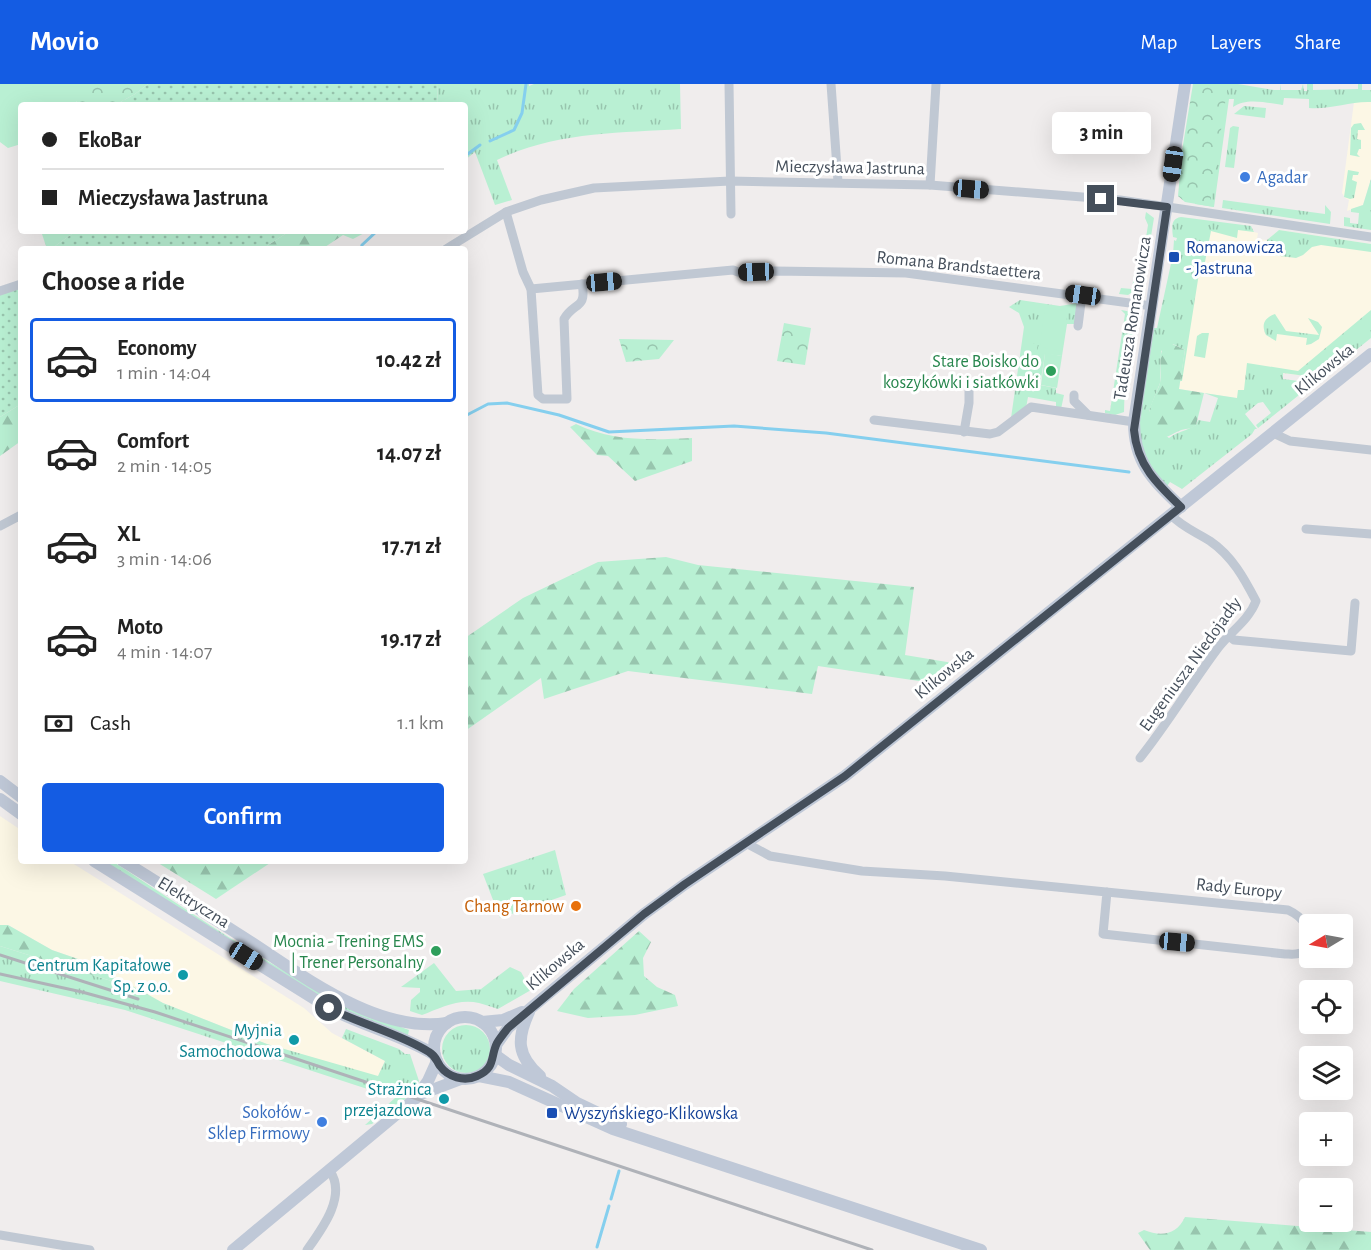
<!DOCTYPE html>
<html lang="en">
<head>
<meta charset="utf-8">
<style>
  body { margin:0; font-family:"Alegreya Sans",sans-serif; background:#f6f6f6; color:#222; height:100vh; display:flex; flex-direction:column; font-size:22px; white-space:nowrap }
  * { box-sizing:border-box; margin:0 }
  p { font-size:20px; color:#767676 }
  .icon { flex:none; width:33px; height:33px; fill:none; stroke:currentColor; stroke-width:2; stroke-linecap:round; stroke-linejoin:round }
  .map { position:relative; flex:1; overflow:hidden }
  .panel { position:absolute; left:18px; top:162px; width:450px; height:618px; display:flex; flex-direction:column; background:#fff; border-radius:6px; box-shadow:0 6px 24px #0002 }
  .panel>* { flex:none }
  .guide { position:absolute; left:18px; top:18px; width:450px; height:132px; border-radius:6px; box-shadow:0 6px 24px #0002; display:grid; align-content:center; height:132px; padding:0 24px; background:#fff }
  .needle { width:39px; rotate:260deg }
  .fabs { position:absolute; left:1299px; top:830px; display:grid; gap:12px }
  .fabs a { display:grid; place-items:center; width:54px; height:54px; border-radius:6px; background:#fff; box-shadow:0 6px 24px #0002; font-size:30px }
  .end { position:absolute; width:27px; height:27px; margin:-14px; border:8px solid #454f5b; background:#fff; box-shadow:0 0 0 3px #fff }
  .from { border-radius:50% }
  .bubble { position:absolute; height:42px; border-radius:6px; background:#fff; box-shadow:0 6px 24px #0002; font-size:20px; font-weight:700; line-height:42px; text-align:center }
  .car { position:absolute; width:18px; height:36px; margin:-18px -9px; border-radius:8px; box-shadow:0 0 4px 2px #0007; background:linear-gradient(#222 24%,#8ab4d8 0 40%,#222 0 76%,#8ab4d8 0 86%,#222 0) }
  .guide b { display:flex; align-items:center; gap:21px; height:57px; font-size:22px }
  .guide b+b { border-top:2px solid #e0e0e0 }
  .guide i { width:15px; height:15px; background:#222 }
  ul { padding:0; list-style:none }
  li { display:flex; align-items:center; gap:18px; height:84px; margin:0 12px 9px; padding:0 12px; border:3px solid transparent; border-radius:6px }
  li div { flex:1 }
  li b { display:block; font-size:22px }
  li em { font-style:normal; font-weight:700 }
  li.current { border-color:#145ce3 }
  li>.icon { width:54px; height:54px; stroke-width:1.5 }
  h2 { padding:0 24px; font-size:27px; line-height:72px }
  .pay { display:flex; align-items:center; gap:15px; height:66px; padding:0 24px; font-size:22px }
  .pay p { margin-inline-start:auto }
  .cta { display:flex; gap:12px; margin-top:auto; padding:12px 24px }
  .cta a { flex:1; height:69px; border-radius:6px; background:#145ce3; color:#fff; font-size:24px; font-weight:700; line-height:69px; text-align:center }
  header { display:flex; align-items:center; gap:36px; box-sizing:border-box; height:84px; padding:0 30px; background:#145ce3; color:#fff }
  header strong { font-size:28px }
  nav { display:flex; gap:33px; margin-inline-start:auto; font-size:21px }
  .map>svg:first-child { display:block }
  .commercial { fill:#fcf7e5 }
  .grass { fill:url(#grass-tufts) }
  .forest { fill:url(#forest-firs) }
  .park { fill:url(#park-crowns) }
  .garden { fill:url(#garden-dots) }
  .pitch { fill:#b9f0d3 }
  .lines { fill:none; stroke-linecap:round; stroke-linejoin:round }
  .stream { stroke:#85cfee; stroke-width:3 }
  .street { stroke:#c0c8d3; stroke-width:9 }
  .secondary { stroke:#bfc8d7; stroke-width:12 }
  .rail { stroke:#afb2b8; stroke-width:3 }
  .route { stroke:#454f5b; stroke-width:8 }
  .shop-dot { fill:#3f7fe0; stroke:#fff; stroke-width:2 }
  .transit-dot { fill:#1a4fb4; stroke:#fff; stroke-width:2 }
  .leisure-dot { fill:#2e9e5b; stroke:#fff; stroke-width:2 }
  .food-dot { fill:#e8710a; stroke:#fff; stroke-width:2 }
  .culture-dot { fill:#0f9aa8; stroke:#fff; stroke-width:2 }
  .labels { text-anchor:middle; stroke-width:6; stroke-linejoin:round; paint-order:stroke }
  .street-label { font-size:18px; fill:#454f5b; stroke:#fff }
  .shop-label { font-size:18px; fill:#366cbe; stroke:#fff; text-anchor:start }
  .transit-label { font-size:18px; fill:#164399; stroke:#fff; text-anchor:start }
  .leisure-label { font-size:18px; fill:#27864d; stroke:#fff; text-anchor:end }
  .food-label { font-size:18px; fill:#c56008; stroke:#fff; text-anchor:end }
  .culture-label { font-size:18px; fill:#0d838f; stroke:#fff; text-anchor:end }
</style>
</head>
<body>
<header>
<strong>Movio</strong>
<nav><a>Map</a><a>Layers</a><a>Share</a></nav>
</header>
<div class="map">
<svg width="1371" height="1166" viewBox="0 0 1371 1166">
  <defs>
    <pattern id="grass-tufts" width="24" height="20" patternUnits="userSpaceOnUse" patternTransform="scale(1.5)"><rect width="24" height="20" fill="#b9f0d3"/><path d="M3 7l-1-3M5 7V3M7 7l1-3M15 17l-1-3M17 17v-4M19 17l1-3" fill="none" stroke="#98c5ae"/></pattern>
    <pattern id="forest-firs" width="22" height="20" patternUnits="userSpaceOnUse" patternTransform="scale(1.5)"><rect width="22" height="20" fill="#b9f0d3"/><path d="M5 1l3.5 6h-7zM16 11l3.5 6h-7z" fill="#98c5ae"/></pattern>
    <pattern id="park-crowns" width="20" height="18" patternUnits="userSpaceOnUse" patternTransform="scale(1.5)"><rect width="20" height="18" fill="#b9f0d3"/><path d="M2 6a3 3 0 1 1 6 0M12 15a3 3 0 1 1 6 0" fill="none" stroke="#98c5ae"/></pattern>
    <pattern id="garden-dots" width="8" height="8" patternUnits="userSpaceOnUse" patternTransform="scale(1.5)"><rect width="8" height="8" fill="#b9f0d3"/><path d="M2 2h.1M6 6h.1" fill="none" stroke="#98c5ae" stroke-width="1.8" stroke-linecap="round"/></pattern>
  </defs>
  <rect width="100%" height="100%" fill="#f0eded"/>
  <g class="commercial">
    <polygon points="1354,18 1371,18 1371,95 1363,121 1347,127 1349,116 1345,114 1342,109"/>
    <polygon points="1206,137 1252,144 1254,148 1258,149 1257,155 1267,156 1279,146 1371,160 1371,232 1297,291 1251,285 1248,316 1179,305"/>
    <polygon points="0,732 21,746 21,777 69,777 304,924 332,949 385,977 378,993 267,960 163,919 78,875 52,866 8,841 0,841"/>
  </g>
  <g class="grass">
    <path d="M 438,0 L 529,0 L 529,2 L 534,0 L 680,0 L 681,45 C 619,49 554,48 497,76 L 512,116 L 495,121 L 475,68 L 465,76 L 465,21 L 437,21 Z"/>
    <path d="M 1193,0 L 1238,0 L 1274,6 L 1280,6 L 1281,0 L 1281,6 L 1301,6 L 1303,0 L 1304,7 L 1307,7 L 1307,0 L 1313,0 L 1313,6 L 1358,5 L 1358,0 L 1362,0 L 1362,6 L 1371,6 L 1371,18 C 1350,17 1330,26 1309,24 L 1309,15 L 1284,14 L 1283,21 C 1268,19 1246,13 1233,23 L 1234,15 L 1229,15 L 1214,123 L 1195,120 Z"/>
    <polygon points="1244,22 1266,24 1265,34 1234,30"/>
    <polygon points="1361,39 1365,46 1358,46 1357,55 1361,56 1361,65 1359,65 1357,70 1360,73 1350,71 1351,44 1354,40"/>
    <polygon points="1233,42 1239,43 1234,84 1225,83 1230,44"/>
    <polygon points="1348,86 1359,88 1358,91 1353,91 1352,96 1357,98 1354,114 1350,115 1344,113"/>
    <polygon points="1371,95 1371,146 1344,142 1344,133 1350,134 1350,139 1358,140 1359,129 1351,128 1351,125 1363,121"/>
    <polygon points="1223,116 1325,130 1325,121 1331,128 1330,140 1222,124"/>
    <polygon points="1146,128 1154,134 1143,201 1128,211 1119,210 1121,204 1132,205 1134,191 1140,191 1148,141 1145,134"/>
    <path d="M 1181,133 L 1251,142 L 1254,148 L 1238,146 L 1237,154 L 1211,147 L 1204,183 L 1200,183 L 1182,297 L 1180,297 L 1185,266 L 1173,260 L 1161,267 L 1160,299 L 1149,327 L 1149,339 L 1169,354 C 1178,347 1187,347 1196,341 L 1198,336 L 1210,338 L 1218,314 L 1204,309 L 1237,314 L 1238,306 L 1244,306 L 1247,279 L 1298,287 L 1371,226 L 1371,254 L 1321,294 L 1283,289 L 1283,295 L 1314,299 L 1258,344 L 1256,341 L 1271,329 L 1263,318 L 1258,319 L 1245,330 L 1257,345 L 1255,345 L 1252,350 L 1182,405 L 1170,398 L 1167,402 C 1162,396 1156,391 1151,385 C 1127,350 1148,282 1154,244 L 1157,244 L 1172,175 L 1175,175 L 1175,170 L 1173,170 L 1174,156 L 1176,157 L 1177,154 L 1173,153 C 1172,144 1170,135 1181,133 Z"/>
    <polygon points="1279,146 1371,160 1371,168 1321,161 1312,163 1303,171 1296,174 1272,171 1266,165 1267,156"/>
    <polygon points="1020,216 1060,222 1078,219 1075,240 1067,240 1062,272 1045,270 1040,301 1056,304 1056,309 1064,311 1061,325 1056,324 1056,318 1028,313 1026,324 1011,334 1024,243 1019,229 1009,223"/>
    <path d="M 1121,226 C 1129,227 1135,229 1138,235 L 1125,293 L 1124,328 L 1115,331 L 1105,329 L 1105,326 L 1110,327 L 1125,230 Z"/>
    <path d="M 1275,230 L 1286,247 L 1319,251 L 1308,234 L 1318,238 L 1322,243 L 1319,255 L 1311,260 L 1306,261 L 1307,254 L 1277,250 L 1276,257 L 1266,251 C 1261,241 1264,234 1275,230 Z"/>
    <polygon points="1202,249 1209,249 1205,274 1194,272 1197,252"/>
    <polygon points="555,766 566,811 500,834 483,790"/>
    <path d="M 103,777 L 112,777 C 207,838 302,908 409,946 L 408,951 L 338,923 Z"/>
    <path d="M 0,862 L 140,906 L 163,919 L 267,960 L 378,992 L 385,977 L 342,954 L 346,945 L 399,965 L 405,970 L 410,970 L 419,997 C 412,1015 387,1028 372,1040 L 365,1041 L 395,1014 L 125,926 L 0,897 Z"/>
    <path d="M 434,879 L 456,907 L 481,905 L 510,883 L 521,888 L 531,906 L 498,925 C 492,923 486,921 479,919 C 459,914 440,924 422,931 L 410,927 L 411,916 L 420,908 L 420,904 L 401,903 Z"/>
    <circle cx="466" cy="965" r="24"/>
  </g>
  <g class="forest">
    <polygon points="41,147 76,147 51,165 47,165"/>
    <polygon points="290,147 368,147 353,155 343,151 322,165 262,165"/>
    <path d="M 1168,258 L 1185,266 L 1179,305 L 1204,309 L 1196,341 C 1191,346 1185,344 1179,347 C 1169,351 1165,358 1154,348 C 1140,334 1156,313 1160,299 C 1163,286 1156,266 1168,258 Z"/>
    <polygon points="21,320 21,357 0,372 0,333"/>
    <path d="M 576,340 C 613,358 652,356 692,354 L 692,377 L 635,397 L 608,372 L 597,371 L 570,343 Z"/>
    <polygon points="666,473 698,481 914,503 905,571 959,580 939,600 818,582 812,610 628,587 544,615 541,594 465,647 465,554 523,514 598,478"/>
    <polygon points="155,777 273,777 216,815"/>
    <polygon points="0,841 8,841 52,866 78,875 140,906 0,862"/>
    <polygon points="639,847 651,858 643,874 644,892 657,903 675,911 678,922 635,931 588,934 557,927 574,905"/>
    <path d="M 1185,1133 L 1371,1148 L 1371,1166 L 1150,1166 L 1138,1149 L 1144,1146 C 1161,1153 1177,1151 1185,1133 Z"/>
  </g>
  <g class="park">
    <polygon points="74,0 148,0 135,10 115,21 73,21 77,17 77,7"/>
    <polygon points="1193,0 1228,0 1210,119 1214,121 1214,123 1185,118 1178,112 1182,67"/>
    <polygon points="784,239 811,244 805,281 777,277"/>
    <polygon points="619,255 674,256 659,275 626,278"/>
    <polygon points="1027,258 1038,260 1033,287 1022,285"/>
  </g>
  <g class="garden">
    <polygon points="148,0 438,0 437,21 115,21 135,10"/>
    <polygon points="76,147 290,147 262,165 51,165"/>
    <polygon points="21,201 21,320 0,333 0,206"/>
  </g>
  <g class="pitch">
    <polygon points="0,0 75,0 77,4 77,17 73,21 21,21 21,60 8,64 0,58"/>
    <polygon points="1045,224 1068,227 1062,267 1040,263"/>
    <polygon points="1045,269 1062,272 1057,304 1041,301"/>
  </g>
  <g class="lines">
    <g class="stream">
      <polyline points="490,57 514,46 522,29 526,0"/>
      <polyline points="465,72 480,61"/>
      <polyline points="361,165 362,161 377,147"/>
      <polyline points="465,332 488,320 507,319 559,331 609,348 734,342 826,349 1129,388"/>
      <polyline points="611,1115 619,1087"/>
      <polyline points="597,1163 609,1122"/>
    </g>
    <g class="street">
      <polyline points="729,0 731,130"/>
      <polyline points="831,0 838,98"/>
      <polyline points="930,101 936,0"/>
      <path d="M 506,128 L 523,188 L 531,205 L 538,311 L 543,315 L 567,315 L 564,235 C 574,218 587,225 582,200"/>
      <polyline points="446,165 506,128 541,116 594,104 730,97 930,101 1120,116 1371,153"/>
      <polyline points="531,205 733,186 738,188 775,187 906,189 1152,222"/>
      <polyline points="0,207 21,200"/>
      <polyline points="1078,242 1082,211"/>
      <polyline points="1074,311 1074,317 1088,331"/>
      <polyline points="874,336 990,350 998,348 1031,323 1134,338"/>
      <polyline points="964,348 969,319 969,306"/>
      <polyline points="1273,349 1290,357 1371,366"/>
      <polyline points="0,442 21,431"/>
      <polyline points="1306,445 1371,450"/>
      <polyline points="1229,552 1234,556 1351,567 1355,519"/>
      <path d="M 1140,674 C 1168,639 1191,600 1218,564 C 1230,548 1249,536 1256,517 C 1244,494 1232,472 1210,457 C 1196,448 1182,443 1171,431"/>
      <path d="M 746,759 L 770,772 L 862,787 L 945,792 L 1288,826 C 1305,834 1309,843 1305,861 C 1304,866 1304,868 1300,869 C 1296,871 1289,870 1285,870 L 1103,850 L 1107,808"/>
      <polyline points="0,1151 90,1166"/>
      <path d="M 307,1166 C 322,1145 347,1112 330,1087"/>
    </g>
    <g class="secondary">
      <path d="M 1181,423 C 1153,396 1134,379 1134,338 L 1185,0"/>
      <polyline points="0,697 21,713"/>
      <polyline points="0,715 21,730"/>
      <path d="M 94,777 L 329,924 C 363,942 402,951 435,971"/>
      <path d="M 123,777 C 164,802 205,829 246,855 C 302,891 377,950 447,939"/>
      <path d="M 529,928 C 517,954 516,971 540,992"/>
      <circle cx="465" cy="964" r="31"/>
      <polyline points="482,938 503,936 522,928"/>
      <polyline points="496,961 508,944 531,924 644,830 685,800 845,692 1371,270"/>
      <polyline points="495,971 509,981 552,1002 577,1019 621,1040"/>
      <polyline points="479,992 509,998 613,1045 981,1166"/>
      <polyline points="421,1010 461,995"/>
      <polyline points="233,1166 416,1014 428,997 437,977"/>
    </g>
    <g class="rail">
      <polyline points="0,871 138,915"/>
      <polyline points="0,890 82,908 155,928 872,1166"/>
    </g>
  </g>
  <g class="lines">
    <path class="route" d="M 329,924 C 360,940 401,950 429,968 C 436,972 436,976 440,982 C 448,993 464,998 477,992 C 496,984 490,973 497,959 C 500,954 504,949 508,944 L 644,830 L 685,800 L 845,692 L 1181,423 C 1157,400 1137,381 1134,346 L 1167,123 L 1101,115"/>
  </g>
  <g class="shop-dot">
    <circle cx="1245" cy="93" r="6"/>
    <circle cx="322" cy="1038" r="6"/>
  </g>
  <g class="transit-dot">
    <rect x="1168" y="167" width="12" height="12" rx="3"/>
    <rect x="546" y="1023" width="12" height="12" rx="3"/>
  </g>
  <g class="leisure-dot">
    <circle cx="1051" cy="287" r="6"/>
    <circle cx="436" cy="867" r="6"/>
  </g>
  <circle class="food-dot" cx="576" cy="822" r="6"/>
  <g class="culture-dot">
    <circle cx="183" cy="891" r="6"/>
    <circle cx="294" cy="956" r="6"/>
    <circle cx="444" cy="1015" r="6"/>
  </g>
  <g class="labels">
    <g class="street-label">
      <text transform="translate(850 83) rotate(1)" y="6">Mieczysława Jastruna</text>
      <text transform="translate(959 181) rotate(6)" y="6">Romana Brandstaettera</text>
      <text transform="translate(1132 234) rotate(-81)" y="6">Tadeusza Romanowicza</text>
      <text transform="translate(1324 285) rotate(-39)" y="6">Klikowska</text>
      <text transform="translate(1190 580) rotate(-54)" y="6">Eugeniusza Niedojadły</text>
      <text transform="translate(944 589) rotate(-39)" y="6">Klikowska</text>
      <text transform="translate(1239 804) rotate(6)" y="6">Rady Europy</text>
      <text transform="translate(194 818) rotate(32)" y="6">Elektryczna</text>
      <text transform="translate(555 880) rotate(-40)" y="6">Klikowska</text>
    </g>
    <g class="shop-label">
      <text x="1257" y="99">Agadar</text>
      <text x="310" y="1034" text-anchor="end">Sokołów -<tspan x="310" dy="21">Sklep Firmowy</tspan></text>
    </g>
    <g class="transit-label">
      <text x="1186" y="169">Romanowicza<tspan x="1186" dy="21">- Jastruna</tspan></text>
      <text x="564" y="1035">Wyszyńskiego-Klikowska</text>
    </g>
    <g class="leisure-label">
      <text x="1039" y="283">Stare Boisko do<tspan x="1039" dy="21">koszykówki i siatkówki</tspan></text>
      <text x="424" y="863">Mocnia - Trening EMS<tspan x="424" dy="21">| Trener Personalny</tspan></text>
    </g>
    <g class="food-label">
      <text x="564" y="828">Chang Tarnow</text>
    </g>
    <g class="culture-label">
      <text x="171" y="887">Centrum Kapitałowe<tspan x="171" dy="21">Sp. z o.o.</tspan></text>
      <text x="282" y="952">Myjnia<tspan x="282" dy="21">Samochodowa</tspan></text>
      <text x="432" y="1011">Strażnica<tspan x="432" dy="21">przejazdowa</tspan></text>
    </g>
  </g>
</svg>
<div class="fabs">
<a><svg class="needle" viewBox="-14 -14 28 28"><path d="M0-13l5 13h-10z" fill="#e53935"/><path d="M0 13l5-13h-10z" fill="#767676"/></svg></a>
<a><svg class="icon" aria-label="locate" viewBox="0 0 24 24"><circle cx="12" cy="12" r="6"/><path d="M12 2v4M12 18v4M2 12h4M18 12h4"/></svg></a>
<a><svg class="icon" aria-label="layers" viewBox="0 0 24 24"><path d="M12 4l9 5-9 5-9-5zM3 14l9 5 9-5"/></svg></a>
<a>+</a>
<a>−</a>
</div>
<i class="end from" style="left:329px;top:924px"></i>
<i class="end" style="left:1101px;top:115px"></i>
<div class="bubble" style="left:1052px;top:28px;width:99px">3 min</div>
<i class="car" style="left:1173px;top:80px;rotate:188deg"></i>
<i class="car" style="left:971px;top:105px;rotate:95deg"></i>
<i class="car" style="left:756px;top:188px;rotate:268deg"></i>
<i class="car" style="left:604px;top:198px;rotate:85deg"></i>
<i class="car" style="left:1083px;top:211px;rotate:278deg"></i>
<i class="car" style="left:1177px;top:858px;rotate:95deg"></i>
<i class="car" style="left:246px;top:872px;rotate:122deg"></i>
<div class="guide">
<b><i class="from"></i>EkoBar</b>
<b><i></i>Mieczysława Jastruna</b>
</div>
<section class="panel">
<h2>Choose a ride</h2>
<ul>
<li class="current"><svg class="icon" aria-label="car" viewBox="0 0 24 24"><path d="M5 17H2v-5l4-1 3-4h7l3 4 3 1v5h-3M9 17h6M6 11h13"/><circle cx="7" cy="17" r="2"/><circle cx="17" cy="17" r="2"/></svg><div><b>Economy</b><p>1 min · 14:04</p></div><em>10.42 zł</em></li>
<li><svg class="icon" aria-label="car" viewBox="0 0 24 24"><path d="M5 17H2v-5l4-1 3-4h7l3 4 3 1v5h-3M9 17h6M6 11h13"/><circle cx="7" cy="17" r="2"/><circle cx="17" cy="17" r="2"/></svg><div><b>Comfort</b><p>2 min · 14:05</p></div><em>14.07 zł</em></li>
<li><svg class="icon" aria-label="car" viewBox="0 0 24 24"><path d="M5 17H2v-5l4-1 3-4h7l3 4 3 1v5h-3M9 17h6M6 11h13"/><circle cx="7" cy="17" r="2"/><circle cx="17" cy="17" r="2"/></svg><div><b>XL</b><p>3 min · 14:06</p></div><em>17.71 zł</em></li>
<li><svg class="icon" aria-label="car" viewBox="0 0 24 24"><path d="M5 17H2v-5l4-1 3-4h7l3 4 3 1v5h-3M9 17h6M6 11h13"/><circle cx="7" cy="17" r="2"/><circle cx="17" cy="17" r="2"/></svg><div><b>Moto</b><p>4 min · 14:07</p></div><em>19.17 zł</em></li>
</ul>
<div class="pay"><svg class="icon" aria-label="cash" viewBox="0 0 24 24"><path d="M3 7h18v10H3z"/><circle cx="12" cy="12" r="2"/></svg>Cash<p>1.1 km</p></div>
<div class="cta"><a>Confirm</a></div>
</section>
</div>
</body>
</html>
